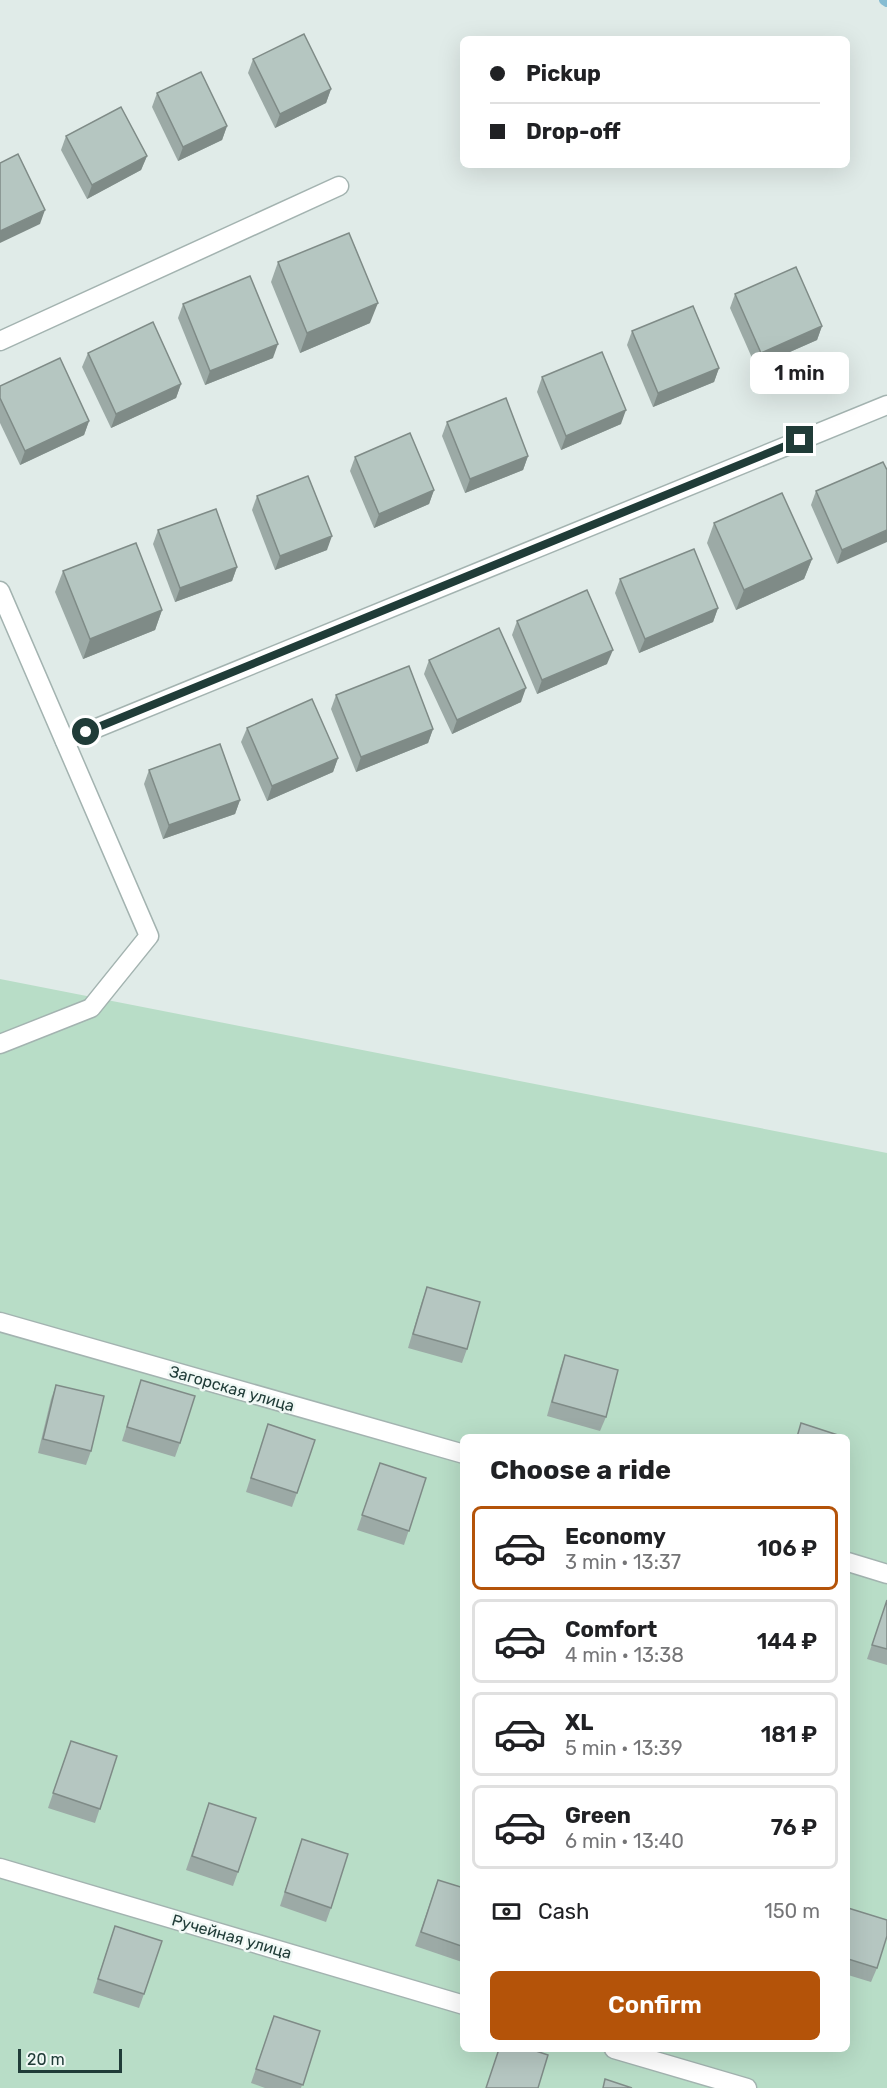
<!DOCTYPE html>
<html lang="en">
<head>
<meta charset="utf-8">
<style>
  body { margin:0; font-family:Rubik,sans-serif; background:#f6f6f6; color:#202124; height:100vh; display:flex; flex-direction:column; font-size:22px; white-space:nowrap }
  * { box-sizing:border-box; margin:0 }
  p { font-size:20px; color:#757577 }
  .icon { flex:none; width:33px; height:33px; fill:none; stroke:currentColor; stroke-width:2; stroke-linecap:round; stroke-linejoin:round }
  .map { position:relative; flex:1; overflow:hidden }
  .sheet { position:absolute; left:460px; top:1434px; width:390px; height:618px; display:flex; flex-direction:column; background:#fff; border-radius:9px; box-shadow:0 6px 24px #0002 }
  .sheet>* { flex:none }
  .guide { position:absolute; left:460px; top:36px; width:390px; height:132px; border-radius:9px; box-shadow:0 6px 24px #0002; display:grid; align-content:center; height:132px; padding:0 30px; background:#fff }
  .scale { position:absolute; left:18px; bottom:15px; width:104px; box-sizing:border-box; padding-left:6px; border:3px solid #203c38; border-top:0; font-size:16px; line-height:21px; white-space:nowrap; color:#203c38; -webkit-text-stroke:4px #f0f8f5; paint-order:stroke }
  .end { position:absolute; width:27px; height:27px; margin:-14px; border:8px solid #203c38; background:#fff; box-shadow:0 0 0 3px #fff }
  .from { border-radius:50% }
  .bubble { position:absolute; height:42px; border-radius:9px; background:#fff; box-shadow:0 6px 24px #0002; font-size:20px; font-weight:600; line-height:42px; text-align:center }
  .guide b { display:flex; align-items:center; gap:21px; height:57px; font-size:22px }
  .guide b+b { border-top:2px solid #e0e0e0 }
  .guide i { width:15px; height:15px; background:#202124 }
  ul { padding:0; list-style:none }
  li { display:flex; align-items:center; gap:18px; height:84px; margin:0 12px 9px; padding:0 18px; border:3px solid #e0e0e0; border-radius:9px }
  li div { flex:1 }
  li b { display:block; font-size:22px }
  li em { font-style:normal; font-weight:600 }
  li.selected { border-color:#b45309 }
  li>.icon { width:54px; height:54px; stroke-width:1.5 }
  h2 { padding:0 30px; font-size:27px; line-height:72px }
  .pay { display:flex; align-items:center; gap:15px; height:66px; padding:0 30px; font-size:22px }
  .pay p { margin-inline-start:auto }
  .primary-button { display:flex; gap:12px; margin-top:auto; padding:12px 30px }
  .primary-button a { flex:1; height:69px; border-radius:9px; background:#b45309; color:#fff; font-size:24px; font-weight:600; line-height:69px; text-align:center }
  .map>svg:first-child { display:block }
  .green { fill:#b8ddc7; fill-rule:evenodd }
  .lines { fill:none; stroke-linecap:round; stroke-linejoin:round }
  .stream { stroke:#86bcd2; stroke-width:10 }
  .minor-casing { stroke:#a3b3b0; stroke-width:21 }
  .minor { stroke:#fff; stroke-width:18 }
  .wall { fill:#9caaa6 }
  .shaded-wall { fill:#7f8b87 }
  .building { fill:#b5c6c1; stroke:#7f8b87; stroke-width:1.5 }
  .route { stroke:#203c38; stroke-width:8 }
  .labels { text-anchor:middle; stroke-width:5; stroke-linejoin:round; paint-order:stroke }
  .street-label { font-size:16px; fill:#203c38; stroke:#f0f8f5 }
</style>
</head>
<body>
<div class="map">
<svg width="887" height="2088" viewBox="0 0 887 2088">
  <rect width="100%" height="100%" fill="#e0ebe8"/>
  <path class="green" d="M 0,979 L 887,1153 L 887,2088 L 0,2088 ZM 464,1437 L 848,1437 L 848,2049 L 464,2049 Z"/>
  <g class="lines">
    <polyline class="stream" points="884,0 887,2"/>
    <defs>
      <g id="minor">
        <polyline points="0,341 339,186"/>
        <polyline points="0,591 149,936 91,1008 0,1044"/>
        <polyline points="65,741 887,405"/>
        <polyline points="0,1322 464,1454"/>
        <polyline points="848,1562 887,1574"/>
        <polyline points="0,1868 464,2005"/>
        <polyline points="614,2049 747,2088"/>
      </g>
    </defs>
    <use href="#minor" class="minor-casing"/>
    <use href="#minor" class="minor"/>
  </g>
  <g class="wall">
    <polygon points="253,59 331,89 326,103 275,128 248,73"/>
    <polygon points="157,93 227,126 222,140 178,161 152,107"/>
    <polygon points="66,136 147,156 141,170 87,199 61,150"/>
    <polygon points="278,262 370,323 300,353 271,282"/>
    <polygon points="735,294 822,326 817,340 756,367 730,308"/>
    <polygon points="183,304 273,358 205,385 178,318"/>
    <polygon points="632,331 719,368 714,382 653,407 627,345"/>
    <polygon points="88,353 181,384 176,398 111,428 82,367"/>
    <polygon points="542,377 621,424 561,450 537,392"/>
    <polygon points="0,386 89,421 84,435 20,465 0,423"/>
    <polygon points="447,422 528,456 523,470 465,493 442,436"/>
    <polygon points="355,457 434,490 429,504 374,528 350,471"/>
    <polygon points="883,462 837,564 811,505 816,491"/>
    <polygon points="257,496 327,550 275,570 252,510"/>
    <polygon points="714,523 812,559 804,579 736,610 707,543"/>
    <polygon points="158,530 237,567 232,581 175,602 153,544"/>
    <polygon points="63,571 162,610 155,630 83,659 55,592"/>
    <polygon points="620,579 718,608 713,622 639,653 615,593"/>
    <polygon points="517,621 607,664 537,694 512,635"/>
    <polygon points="429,660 521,702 452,734 424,674"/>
    <polygon points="336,695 433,729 428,743 356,772 331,709"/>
    <polygon points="247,728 338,758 333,772 267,801 241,742"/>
    <polygon points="149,770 240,800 235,814 163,839 144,784"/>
    <polygon points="427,1287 467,1349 462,1363 408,1348 422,1301"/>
    <polygon points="565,1355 606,1417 600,1431 547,1416 560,1369"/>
    <polygon points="141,1380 180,1443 175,1457 122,1441"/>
    <polygon points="56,1385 91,1451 86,1465 38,1453 51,1399"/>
    <polygon points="268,1424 297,1493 292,1507 246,1492"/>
    <polygon points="380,1463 426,1478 404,1545 357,1530"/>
    <polygon points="887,1600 887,1665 867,1659"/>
    <polygon points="71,1741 117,1756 95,1823 48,1808"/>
    <polygon points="209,1803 238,1872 233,1886 186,1870"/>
    <polygon points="302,1839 331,1908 326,1922 280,1906"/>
    <polygon points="438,1880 464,1888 464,1958 462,1962 415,1946"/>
    <polygon points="848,1908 877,1968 871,1982 848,1975"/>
    <polygon points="115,1926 144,1994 139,2008 93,1993"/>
    <polygon points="274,2016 320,2031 301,2088 265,2088 251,2083"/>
  </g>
  <g class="shaded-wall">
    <polygon points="331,89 326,103 275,128 280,114"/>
    <polygon points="227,126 222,140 178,161 183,147"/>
    <polygon points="147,156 141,170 87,199 92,185"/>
    <polygon points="45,210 40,224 0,243 0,231"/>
    <polygon points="378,303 370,323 300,353 307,333"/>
    <polygon points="822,326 817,340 756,367 761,353"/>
    <polygon points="278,344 273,358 205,385 210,371"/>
    <polygon points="719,368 714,382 653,407 658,393"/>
    <polygon points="181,384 176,398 111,428 116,414"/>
    <polygon points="626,410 621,424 561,450 566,436"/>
    <polygon points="89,421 84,435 20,465 25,451"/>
    <polygon points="528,456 523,470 465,493 470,479"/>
    <polygon points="434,490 429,504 374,528 379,514"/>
    <polygon points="887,530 887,542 837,564 842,550"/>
    <polygon points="332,536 327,550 275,570 280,556"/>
    <polygon points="812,559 804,579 736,610 744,590"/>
    <polygon points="237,567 232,581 175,602 180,588"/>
    <polygon points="718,608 713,622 639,653 645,639"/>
    <polygon points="162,610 155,630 83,659 90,639"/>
    <polygon points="613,650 607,664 537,694 542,680"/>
    <polygon points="526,688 521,702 452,734 457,720"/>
    <polygon points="433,729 428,743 356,772 361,757"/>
    <polygon points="338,758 333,772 267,801 272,786"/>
    <polygon points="240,800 235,814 163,839 169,825"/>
  </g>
  <g class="building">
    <polygon points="304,34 331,89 280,114 253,59"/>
    <polygon points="201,72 227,126 183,147 157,93"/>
    <polygon points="121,107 147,156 92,185 66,136"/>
    <polygon points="18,154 45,210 0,231 0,163"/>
    <polygon points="349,233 378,303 307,333 278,262"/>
    <polygon points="796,267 822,326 761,353 735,294"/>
    <polygon points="250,276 278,344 210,371 183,304"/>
    <polygon points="693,306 719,368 658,393 632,331"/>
    <polygon points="153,322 181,384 116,414 88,353"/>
    <polygon points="602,352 626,410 566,436 542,377"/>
    <polygon points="60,358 89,421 25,451 0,398 0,386"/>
    <polygon points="506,398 528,456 470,479 447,422"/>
    <polygon points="410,433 434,490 379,514 355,457"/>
    <polygon points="883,462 887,470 887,530 842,550 816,491"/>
    <polygon points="308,476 332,536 280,556 257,496"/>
    <polygon points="782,493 812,559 744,590 714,523"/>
    <polygon points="216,509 237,567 180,588 158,530"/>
    <polygon points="136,543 162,610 90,639 63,571"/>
    <polygon points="694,549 718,608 645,639 620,579"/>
    <polygon points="587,590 613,650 542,680 517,621"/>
    <polygon points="499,628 526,688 457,720 429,660"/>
    <polygon points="409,666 433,729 361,757 336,695"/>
    <polygon points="312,699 338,758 272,786 247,728"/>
    <polygon points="220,744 240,800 169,825 149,770"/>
    <polygon points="427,1287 480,1302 467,1349 413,1334"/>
    <polygon points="565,1355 618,1370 606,1417 552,1402"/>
    <polygon points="141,1380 195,1396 180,1443 127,1427"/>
    <polygon points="56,1385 104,1396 91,1451 43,1439"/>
    <polygon points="801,1423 844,1437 797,1437"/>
    <polygon points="268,1424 315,1440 297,1493 251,1478"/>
    <polygon points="380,1463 426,1478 409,1531 362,1515"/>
    <polygon points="887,1600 887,1649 872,1645"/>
    <polygon points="71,1741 117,1756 100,1809 53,1793"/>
    <polygon points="209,1803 256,1818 238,1872 192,1856"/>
    <polygon points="302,1839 348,1854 331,1908 285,1892"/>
    <polygon points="438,1880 464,1888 464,1947 421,1932"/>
    <polygon points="848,1908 887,1920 887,1936 877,1968 848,1959"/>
    <polygon points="115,1926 162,1941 144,1994 98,1979"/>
    <polygon points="274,2016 320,2031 303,2085 256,2069"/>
    <polygon points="499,2049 530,2049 548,2055 538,2088 486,2088"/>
    <polygon points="605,2079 632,2088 603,2088"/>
  </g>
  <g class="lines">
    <polyline class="route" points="86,732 800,440"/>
  </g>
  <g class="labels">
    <g class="street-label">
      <text transform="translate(232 1388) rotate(16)" y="6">Загорская улица</text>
      <text transform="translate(232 1936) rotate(16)" y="6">Ручейная улица</text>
    </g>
  </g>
</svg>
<div class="scale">20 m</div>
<i class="end from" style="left:86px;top:732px"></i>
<i class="end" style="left:800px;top:440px"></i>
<div class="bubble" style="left:750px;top:352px;width:99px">1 min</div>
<div class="guide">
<b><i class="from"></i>Pickup</b>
<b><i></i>Drop-off</b>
</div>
<section class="sheet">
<h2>Choose a ride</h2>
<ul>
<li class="selected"><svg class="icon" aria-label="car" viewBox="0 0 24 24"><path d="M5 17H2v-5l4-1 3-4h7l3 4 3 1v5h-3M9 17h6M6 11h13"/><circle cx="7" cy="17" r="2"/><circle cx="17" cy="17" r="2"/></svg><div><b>Economy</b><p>3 min · 13:37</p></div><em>106 ₽</em></li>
<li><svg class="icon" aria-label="car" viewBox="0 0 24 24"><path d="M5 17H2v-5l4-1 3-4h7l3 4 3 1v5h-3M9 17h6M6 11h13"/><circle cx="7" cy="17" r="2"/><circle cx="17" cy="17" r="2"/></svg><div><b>Comfort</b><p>4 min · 13:38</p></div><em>144 ₽</em></li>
<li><svg class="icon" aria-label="car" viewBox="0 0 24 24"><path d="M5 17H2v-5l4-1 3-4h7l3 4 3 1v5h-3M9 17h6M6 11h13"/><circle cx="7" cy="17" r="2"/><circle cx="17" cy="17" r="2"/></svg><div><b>XL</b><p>5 min · 13:39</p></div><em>181 ₽</em></li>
<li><svg class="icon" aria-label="car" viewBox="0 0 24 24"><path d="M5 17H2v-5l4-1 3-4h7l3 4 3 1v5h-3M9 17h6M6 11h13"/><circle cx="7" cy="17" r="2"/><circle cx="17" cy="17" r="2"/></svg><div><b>Green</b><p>6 min · 13:40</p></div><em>76 ₽</em></li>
</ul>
<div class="pay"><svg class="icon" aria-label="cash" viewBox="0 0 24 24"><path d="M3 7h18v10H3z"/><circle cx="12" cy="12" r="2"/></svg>Cash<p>150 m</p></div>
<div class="primary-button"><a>Confirm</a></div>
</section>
</div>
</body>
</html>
